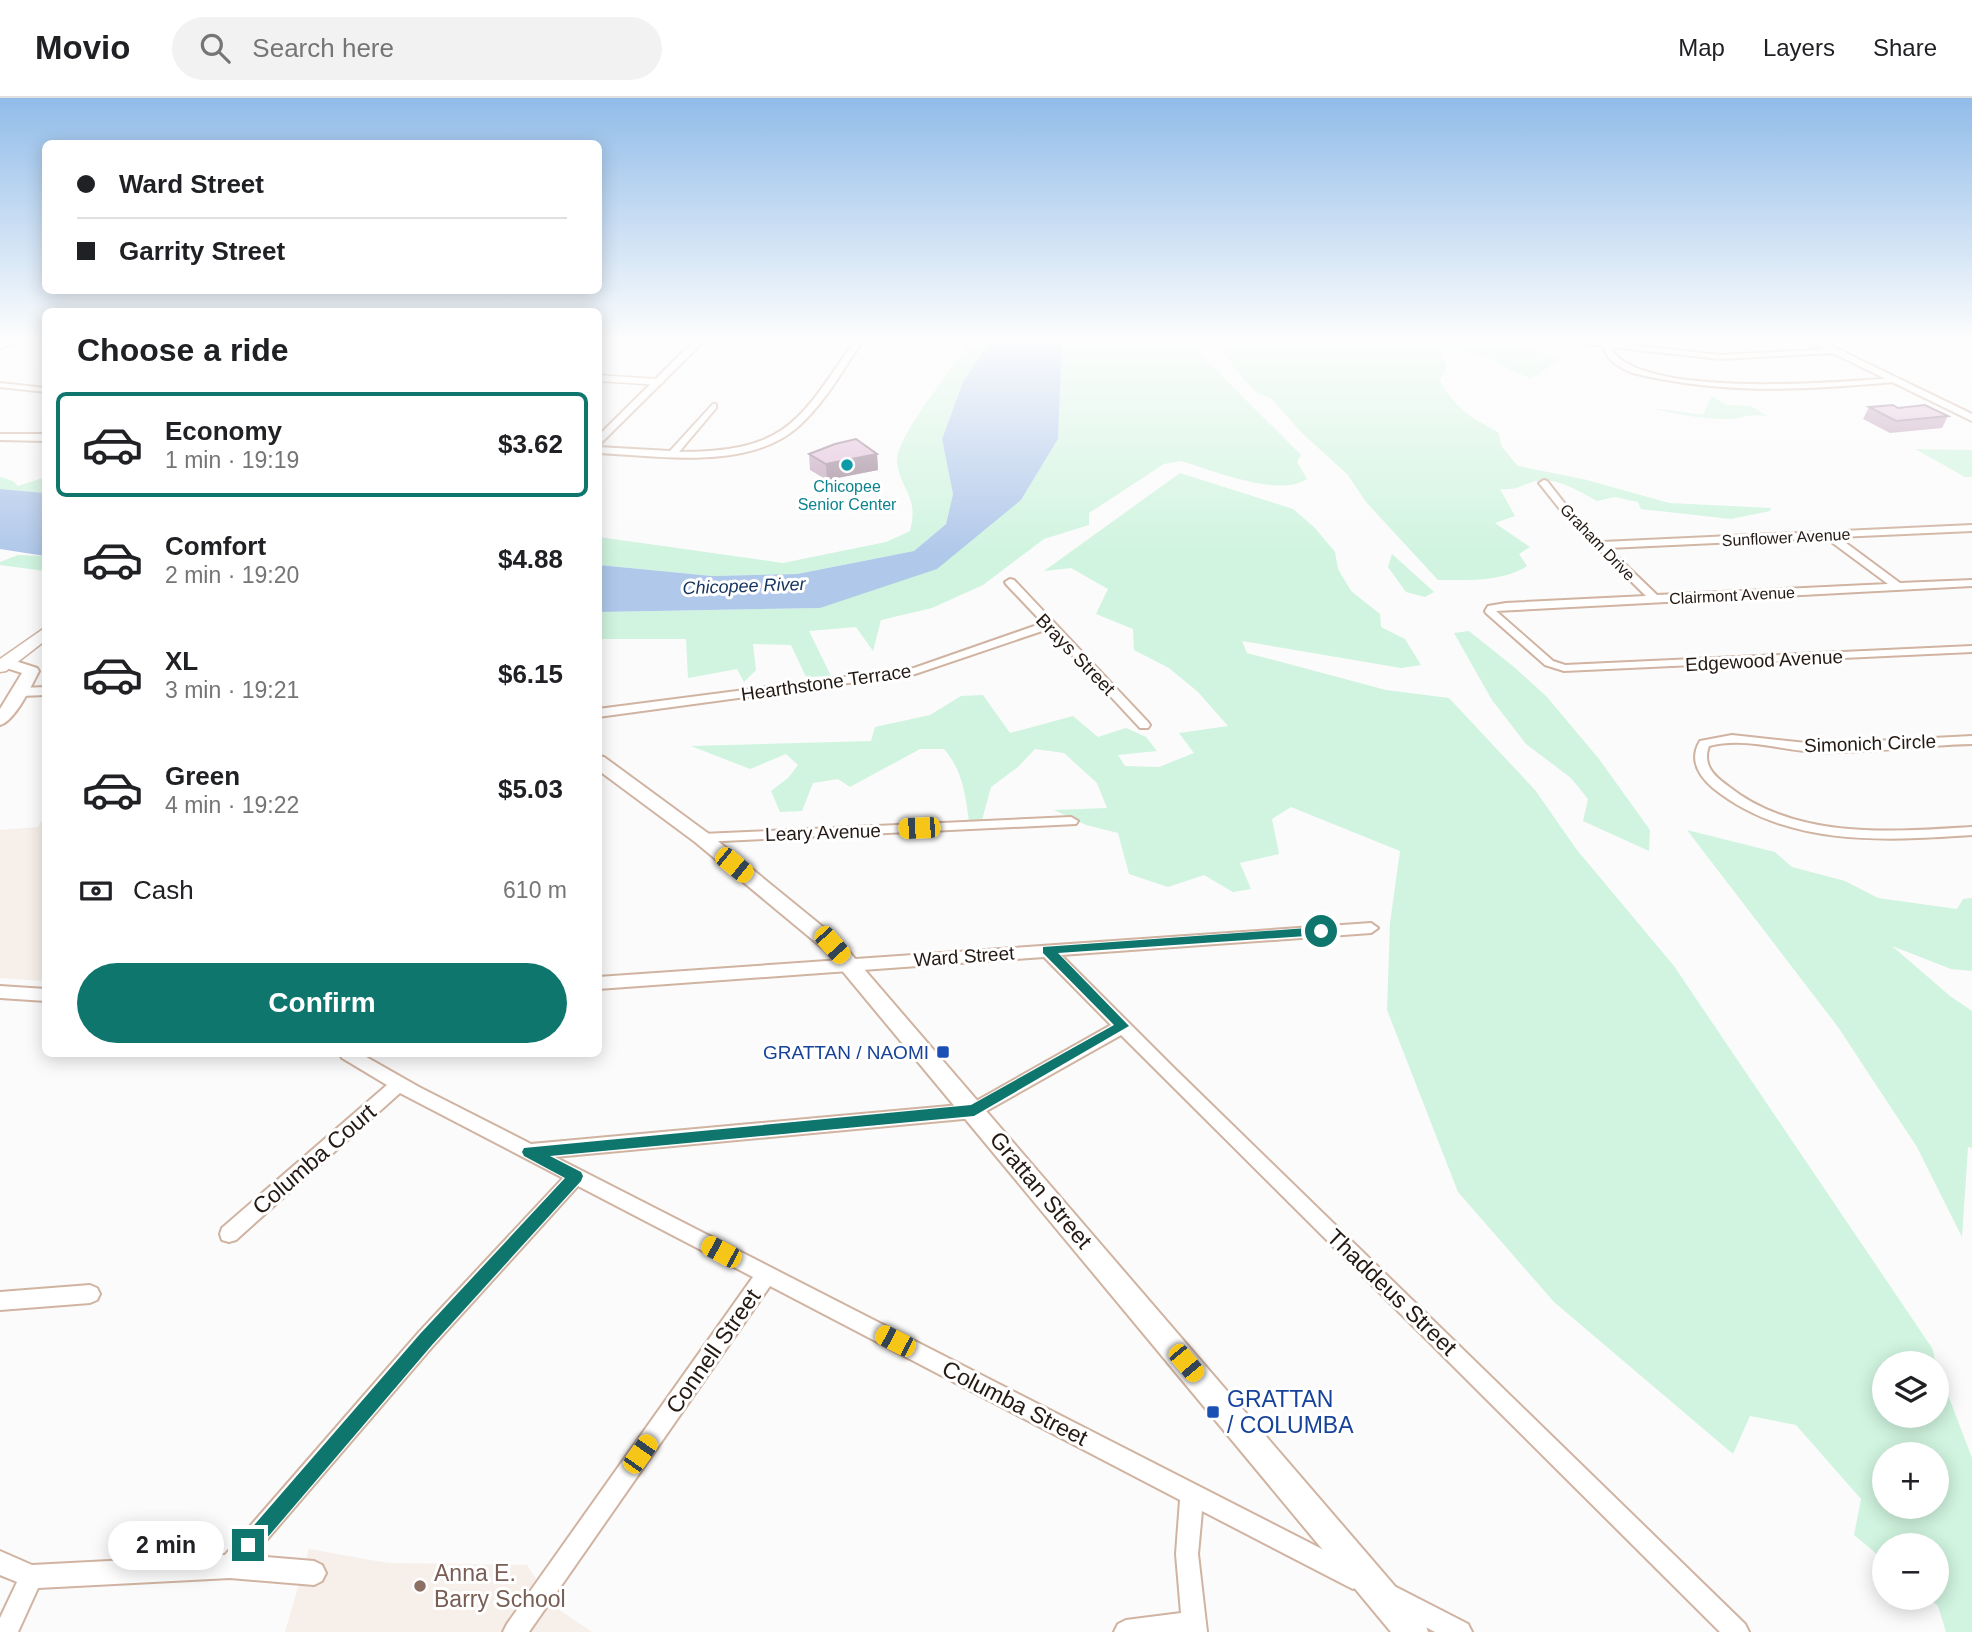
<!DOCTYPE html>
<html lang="en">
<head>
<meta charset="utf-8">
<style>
  body { margin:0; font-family:Arial,sans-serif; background:#f2f2f2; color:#202124; height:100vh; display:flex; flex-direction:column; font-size:26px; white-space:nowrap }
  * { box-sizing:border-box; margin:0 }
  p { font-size:23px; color:#757577 }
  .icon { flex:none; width:38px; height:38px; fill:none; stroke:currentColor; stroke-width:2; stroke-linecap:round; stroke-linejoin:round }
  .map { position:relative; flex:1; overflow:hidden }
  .drawer { position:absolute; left:42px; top:210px; width:560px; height:749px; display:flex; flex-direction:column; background:#fff; border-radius:10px; box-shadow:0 4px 18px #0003 }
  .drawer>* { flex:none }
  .guide { position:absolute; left:42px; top:42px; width:560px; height:154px; border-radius:10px; box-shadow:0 4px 18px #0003; display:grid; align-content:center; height:154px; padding:0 35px; background:#fff }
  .fabs { position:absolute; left:1872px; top:1253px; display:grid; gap:14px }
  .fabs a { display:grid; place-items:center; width:77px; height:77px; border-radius:50%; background:#fff; box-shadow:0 4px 18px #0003; font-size:35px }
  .end { position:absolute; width:32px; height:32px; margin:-16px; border:9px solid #0f766e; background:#fff; box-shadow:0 0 0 4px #fff }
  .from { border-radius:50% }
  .bubble { position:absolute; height:49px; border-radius:24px; background:#fff; box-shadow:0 4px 18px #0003; font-size:23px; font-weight:700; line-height:49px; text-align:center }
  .car { position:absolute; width:21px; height:42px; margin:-21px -10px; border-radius:9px; box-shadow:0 0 5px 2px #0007; background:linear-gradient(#f5c518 24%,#345 0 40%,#f5c518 0 76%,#345 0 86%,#f5c518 0) }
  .guide b { display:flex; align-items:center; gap:24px; height:66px; font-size:26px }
  .guide b+b { border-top:2px solid #e0e0e0 }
  .guide i { width:18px; height:18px; background:#202124 }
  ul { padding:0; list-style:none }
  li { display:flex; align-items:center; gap:21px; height:105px; margin:0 14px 10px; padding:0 21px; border:4px solid transparent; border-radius:10px }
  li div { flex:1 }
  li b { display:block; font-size:26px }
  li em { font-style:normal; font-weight:700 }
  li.on { border-color:#0f766e }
  li>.icon { width:63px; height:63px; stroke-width:1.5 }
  h2 { padding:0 35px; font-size:32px; line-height:84px }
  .pay { display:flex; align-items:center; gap:18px; height:77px; padding:0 35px; font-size:26px }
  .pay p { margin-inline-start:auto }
  .button { display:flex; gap:14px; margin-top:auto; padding:14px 35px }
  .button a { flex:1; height:80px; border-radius:42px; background:#0f766e; color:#fff; font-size:28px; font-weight:700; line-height:80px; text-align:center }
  header { display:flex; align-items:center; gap:42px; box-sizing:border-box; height:98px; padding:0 35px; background:#fff; border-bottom:2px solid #e0e0e0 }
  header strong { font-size:33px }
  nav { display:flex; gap:38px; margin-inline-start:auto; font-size:24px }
  .search { width:490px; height:63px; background:#f2f2f2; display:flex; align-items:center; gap:18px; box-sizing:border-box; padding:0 24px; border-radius:38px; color:#757577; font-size:26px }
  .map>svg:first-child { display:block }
  .built { fill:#f6efea }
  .green { fill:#d0f4df; fill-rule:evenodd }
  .water { fill:#b0c8ea }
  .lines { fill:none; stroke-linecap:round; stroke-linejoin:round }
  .minor-casing { stroke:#d0b3a1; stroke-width:4 }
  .tertiary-casing { stroke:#d0b3a1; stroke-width:3 }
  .secondary-casing { stroke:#d0b3a1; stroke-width:4 }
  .primary-casing { stroke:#d0b3a1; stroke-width:3 }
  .minor { fill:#fff; fill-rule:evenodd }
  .tertiary { fill:#fff; fill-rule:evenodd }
  .secondary { fill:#fff; fill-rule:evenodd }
  .primary { fill:#fff; fill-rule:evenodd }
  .wall { fill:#c2a3bb }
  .shaded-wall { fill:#9e8598 }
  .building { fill:#e2bed9; stroke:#9e8598; stroke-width:2 }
  .route { fill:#0f766e }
  .culture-dot { fill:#0f9aa8; stroke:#fff; stroke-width:2.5 }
  .transit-dot { fill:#1a4fb4; stroke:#fff; stroke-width:2.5 }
  .education-dot { fill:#8d6e63; stroke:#fff; stroke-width:2.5 }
  .labels { text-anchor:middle; stroke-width:6; stroke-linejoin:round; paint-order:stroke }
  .far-culture-label { font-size:16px; fill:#0d838f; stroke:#fff }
  .far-street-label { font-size:16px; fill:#241913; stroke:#fff }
  .far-water-label { font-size:18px; font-style:italic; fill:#163661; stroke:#fff }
  .street-label { font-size:19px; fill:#241913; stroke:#fff }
  .transit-label { font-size:19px; fill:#164399; stroke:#fff; text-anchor:end }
  .near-street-label { font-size:23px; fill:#241913; stroke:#fff }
  .near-transit-label { font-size:23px; fill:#164399; stroke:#fff; text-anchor:start }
  .near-education-label { font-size:23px; fill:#785e54; stroke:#fff; text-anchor:start }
</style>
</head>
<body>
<header>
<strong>Movio</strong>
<div class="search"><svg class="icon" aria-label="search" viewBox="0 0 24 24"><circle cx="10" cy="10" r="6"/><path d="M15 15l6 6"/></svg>Search here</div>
<nav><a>Map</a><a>Layers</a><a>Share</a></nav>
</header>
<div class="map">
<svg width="1972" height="1534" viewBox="0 0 1972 1534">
  <rect width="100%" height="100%" fill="#fbfbfb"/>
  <g class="built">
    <polygon points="45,722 45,883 0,880 0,732 38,729 41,723"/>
    <polygon points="309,1451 388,1465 527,1467 554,1508 592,1534 285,1534"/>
  </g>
  <g class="green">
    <path d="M 973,241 L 991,241 L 963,284 L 942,341 L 953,396 L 946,426 L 914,453 L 797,476 L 712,478 L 599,467 L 599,439 L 783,465 L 886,444 L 910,433 C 919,398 902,395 897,365 C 894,341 957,264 973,241 Z"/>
    <path d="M 1062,241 L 1164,241 L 1198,246 L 1202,258 L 1301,357 L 1297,364 L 1307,381 C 1279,400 1212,372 1181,363 L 1164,366 L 1089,415 L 1089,427 L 1044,441 L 983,487 L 932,510 L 881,522 L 873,553 L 856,529 L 809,533 L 831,578 L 806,579 L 791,547 L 753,546 L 756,572 L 744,584 L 737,571 L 688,580 L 686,541 L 599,541 L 598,514 L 820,510 L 1021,402 L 1058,341 Z"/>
    <path d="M 1214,241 L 1480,241 L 1534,251 L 1549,259 L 1561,261 L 1531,281 L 1475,255 L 1446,252 L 1441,257 L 1447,269 L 1440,283 C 1456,311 1470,319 1498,334 L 1502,349 L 1518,368 L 1587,382 L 1669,405 L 1771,410 L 1770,413 L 1731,421 L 1641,411 L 1638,404 L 1615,399 L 1597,403 C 1579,393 1553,377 1532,384 C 1518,389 1516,392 1500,391 L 1515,418 L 1495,425 L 1530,449 L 1519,456 L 1527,468 C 1502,484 1467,482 1438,482 L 1366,404 L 1348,377 L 1302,335 L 1272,301 L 1257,295 L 1235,271 Z"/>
    <path d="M 1712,298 L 1726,307 L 1751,308 L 1767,318 C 1747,315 1740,322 1723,321 C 1698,320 1675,316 1651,310 L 1703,317 Z"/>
    <polygon points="1915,351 1972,352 1972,379 1965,379"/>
    <path d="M 1180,375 L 1293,411 L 1315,430 L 1335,454 L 1338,471 L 1351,493 L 1380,516 L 1381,529 L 1405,541 L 1421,567 L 1401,570 L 1242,543 L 1247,555 L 1386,592 L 1449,600 L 1535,692 L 1577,752 L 1674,868 L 1932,1250 L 1936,1265 L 1885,1265 L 1885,1318 L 1937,1318 L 1937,1268 L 1972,1360 L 1972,1534 L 1946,1534 L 1938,1508 L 1928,1500 L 1937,1500 L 1937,1447 L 1885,1447 L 1885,1463 L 1854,1437 L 1861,1401 L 1796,1327 L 1750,1318 L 1733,1356 L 1554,1204 L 1458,1094 L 1387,912 L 1390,825 L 1400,753 L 1291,709 L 1272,721 L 1279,756 L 1240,765 L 1251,791 L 1233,794 L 1204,777 L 1168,789 L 1129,776 L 1118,735 L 1086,727 L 1054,712 L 1107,710 L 1097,685 L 1064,655 L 1035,651 L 1018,669 L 991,689 L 982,722 L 969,723 C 965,696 963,673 944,651 L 920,651 L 850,689 L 838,681 L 813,685 L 802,713 L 780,714 L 771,693 L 788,680 L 798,667 L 786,656 L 750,671 L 691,648 L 871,643 L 875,629 L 930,617 L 961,598 L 983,597 L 1010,635 L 1073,618 L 1098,639 L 1126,630 L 1146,639 L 1157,653 L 1118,657 L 1125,668 L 1159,669 L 1194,655 L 1179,635 L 1228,628 L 1198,594 L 1169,570 L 1134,552 L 1133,531 L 1096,516 L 1108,491 L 1071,470 L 1044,473 ZM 1885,1356 L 1937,1356 L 1937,1409 L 1885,1409 Z"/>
    <polygon points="0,379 13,383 18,388 45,379 45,388 41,392 45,392 45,395 0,391"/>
    <polygon points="1392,456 1434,494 1425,499 1406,494 1388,469"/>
    <polygon points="18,457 45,458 45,473 0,467 0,464"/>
    <polygon points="1469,533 1514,569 1547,599 1599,661 1650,732 1649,753 1583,723 1588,701 1571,680 1526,646 1492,602 1454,535"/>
    <polygon points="1687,732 1775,754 1792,769 1845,783 1878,800 1957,811 1963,801 1972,800 1972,873 1951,871 1892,848 1950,898 1972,913 1972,1050 1968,1049 1962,1139 1917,1049 1838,929"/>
  </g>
  <g class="water">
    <polygon points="991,241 1062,241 1058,341 1021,402 937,471 820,510 599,514 599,467 712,478 797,476 914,453 946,426 953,396 942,341 963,284"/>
    <polygon points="0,391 45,395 45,458 0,451"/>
  </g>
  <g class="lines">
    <defs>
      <g id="minor">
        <polygon points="14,241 24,241 0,250 0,246"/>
        <path d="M 856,241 L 864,241 C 844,270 826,303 800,327 C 751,373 660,358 598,355 L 598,349 L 670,353 L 713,306 L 716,306 L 716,310 L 679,354 C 788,354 799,323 856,241 Z"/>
        <polygon points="1205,241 1212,241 1214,243 1210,245"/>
        <path d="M 1549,241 L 1600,244 L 1599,241 L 1605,241 L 1608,245 L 1721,257 L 1833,251 L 1837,253 L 1833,255 L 1721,261 L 1610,249 C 1637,302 1841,284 1894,280 L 1898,282 L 1894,284 C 1816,291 1738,296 1661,281 C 1645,278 1623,275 1611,262 C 1607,259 1605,253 1603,248 Z"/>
        <path d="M 1907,241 L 1931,241 C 1926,245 1912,245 1907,241 Z"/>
        <polygon points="0,285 46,290 46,294 0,289"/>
        <path d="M 1544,382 L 1547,383 L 1573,416 L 1602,444 L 1972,427 L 1972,433 L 1838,439 L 1900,485 L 1972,482 L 1972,488 L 1496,513 L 1553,563 L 1565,567 L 1972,548 L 1972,554 L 1564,573 L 1545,567 L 1486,515 L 1485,513 L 1488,508 L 1506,505 L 1646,498 L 1567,420 L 1539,385 ZM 1826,440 L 1888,486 L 1657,497 L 1608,450 Z"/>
        <polygon points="1010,481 1014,482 1148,624 1150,627 1148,630 1140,630 1048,531 915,576 598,619 598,611 914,570 1043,525 1006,486 1005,484"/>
        <polygon points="46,589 46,597 21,598 15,594 21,590"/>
        <path d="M 1732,637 L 1816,646 L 1972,638 L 1972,646 C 1920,647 1868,656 1816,654 C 1780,652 1745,639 1709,648 C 1702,667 1714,678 1728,688 C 1796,742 1890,734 1972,729 L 1972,737 C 1883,743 1786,749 1713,690 C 1698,677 1689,661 1700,643 Z"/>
        <polygon points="1071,719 1078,723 1076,726 702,744 695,740 702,736"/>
        <polygon points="1371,825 1378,830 1371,835 1061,857 1175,971 1745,1526 1749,1534 1720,1534 1121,937 974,1020 555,1059 1361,1471 1365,1479 1361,1487 1353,1491 1345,1487 1202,1413 1198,1456 1207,1534 1114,1534 1118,1526 1126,1522 1181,1515 1176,1456 1180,1402 770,1188 529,1534 503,1534 507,1526 753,1179 578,1088 433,1248 253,1458 314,1463 322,1467 326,1475 322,1483 314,1487 230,1480 38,1490 18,1534 0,1534 0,1520 17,1484 0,1477 0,1453 32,1467 225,1457 419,1234 563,1080 400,995 236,1142 229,1144 222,1142 220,1136 222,1130 387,987 342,960 340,956 361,956 419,989 531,1046 971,1006 1111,927 1044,859 598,891 598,879"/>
        <polygon points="0,888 46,891 46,903 0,900"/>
        <polygon points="90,1187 97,1190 100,1196 97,1202 90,1205 0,1212 0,1194"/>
        <polygon points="1396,1489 1468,1526 1472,1534 1435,1534 1388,1509 1384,1501 1388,1493"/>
      </g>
      <polygon id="tertiary" points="598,277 659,281 664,284 659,287 598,283"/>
      <g id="secondary">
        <polygon points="696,241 706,241 598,348 598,338"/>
        <polygon points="1804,241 1817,241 1972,316 1972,323"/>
        <polygon points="0,336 46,336 46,343 0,342"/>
        <path d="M 6,560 L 37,570 L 39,573 C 32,587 15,623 0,627 L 0,611 L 22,575 L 0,568 L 0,562 Z"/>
        <polygon points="598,658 604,659 709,736 839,842 1424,1522 1428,1534 1391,1534 825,852 695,744 598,672"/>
      </g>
      <polygon id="primary" points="46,529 46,542 6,573 0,574 0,561"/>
    </defs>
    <use href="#minor" class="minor-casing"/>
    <use href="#tertiary" class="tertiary-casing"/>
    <use href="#secondary" class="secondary-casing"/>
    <use href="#primary" class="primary-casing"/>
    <use href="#minor" class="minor"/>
    <use href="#tertiary" class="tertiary"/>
    <use href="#secondary" class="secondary"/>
    <use href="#primary" class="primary"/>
  </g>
  <g class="wall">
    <polygon points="1869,309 1898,310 1948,318 1942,330 1890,335 1863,321"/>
    <polygon points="809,356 877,356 878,372 827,382 810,372"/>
  </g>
  <polygon class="shaded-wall" points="877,356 878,372 827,382 826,366"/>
  <g class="building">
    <polygon points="1893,307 1898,310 1925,307 1948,318 1896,323 1869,309"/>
    <polygon points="856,341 877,356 826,366 809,356 835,346"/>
  </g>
  <linearGradient id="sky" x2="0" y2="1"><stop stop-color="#91bce9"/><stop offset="0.53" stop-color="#fdfdfd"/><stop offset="1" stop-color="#fdfdfd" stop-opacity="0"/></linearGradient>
  <rect width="1972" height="456" fill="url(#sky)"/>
  <polygon class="route" points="1321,829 1327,833 1321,837 1058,855 1129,928 974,1018 550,1058 581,1074 583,1078 581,1083 432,1247 255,1454 248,1456 242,1454 239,1447 242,1441 420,1236 565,1080 524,1058 522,1054 524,1050 971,1007 1114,927 1043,855 1043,849"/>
  <circle class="culture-dot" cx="847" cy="367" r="7"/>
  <g class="transit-dot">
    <rect x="936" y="947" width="14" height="14" rx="3.5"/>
    <rect x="1206" y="1307" width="14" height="14" rx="3.5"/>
  </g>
  <circle class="education-dot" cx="420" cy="1488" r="7"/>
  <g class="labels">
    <g class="far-culture-label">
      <text x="847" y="394">Chicopee<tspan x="847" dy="18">Senior Center</tspan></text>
    </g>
    <g class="far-street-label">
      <text transform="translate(1786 439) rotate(-3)" y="6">Sunflower Avenue</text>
      <text transform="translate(1598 444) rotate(46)" y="6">Graham Drive</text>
      <text transform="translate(1732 497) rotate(-3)" y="6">Clairmont Avenue</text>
    </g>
    <g class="far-water-label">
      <text transform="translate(744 488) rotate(-2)" y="6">Chicopee River</text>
    </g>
    <g class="street-label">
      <text transform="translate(1076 556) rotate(46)" y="7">Brays Street</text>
      <text transform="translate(1764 562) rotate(-3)" y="7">Edgewood Avenue</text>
      <text transform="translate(826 584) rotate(-8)" y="7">Hearthstone Terrace</text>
      <text transform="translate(1870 645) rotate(-2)" y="7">Simonich Circle</text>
      <text transform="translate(823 734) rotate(-2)" y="7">Leary Avenue</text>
      <text transform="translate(964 858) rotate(-4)" y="7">Ward Street</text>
    </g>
    <g class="transit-label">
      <text x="929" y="961">GRATTAN / NAOMI</text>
    </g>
    <g class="near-street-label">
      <text transform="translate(314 1061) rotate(-41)" y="8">Columba Court</text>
      <text transform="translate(1041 1092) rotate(50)" y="8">Grattan Street</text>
      <text transform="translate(1392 1194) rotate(44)" y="8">Thaddeus Street</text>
      <text transform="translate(713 1253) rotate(-55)" y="8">Connell Street</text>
      <text transform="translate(1015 1305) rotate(27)" y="8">Columba Street</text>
    </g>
    <g class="near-transit-label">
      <text x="1227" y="1309">GRATTAN<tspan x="1227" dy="26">/ COLUMBA</tspan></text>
    </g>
    <g class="near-education-label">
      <text x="434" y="1483">Anna E.<tspan x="434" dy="26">Barry School</tspan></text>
    </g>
  </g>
</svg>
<div class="fabs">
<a><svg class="icon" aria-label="layers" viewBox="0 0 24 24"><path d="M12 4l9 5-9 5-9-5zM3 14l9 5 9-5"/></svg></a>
<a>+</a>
<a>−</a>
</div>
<i class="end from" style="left:1321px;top:833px"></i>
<i class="end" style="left:248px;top:1447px"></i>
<div class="bubble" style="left:108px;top:1423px;width:116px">2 min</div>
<i class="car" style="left:919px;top:730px;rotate:268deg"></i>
<i class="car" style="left:734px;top:767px;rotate:129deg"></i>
<i class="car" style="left:832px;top:847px;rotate:138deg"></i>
<i class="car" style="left:721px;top:1154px;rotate:298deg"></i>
<i class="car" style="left:895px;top:1243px;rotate:297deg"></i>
<i class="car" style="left:1186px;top:1265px;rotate:140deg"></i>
<i class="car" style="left:640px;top:1356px;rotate:35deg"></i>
<div class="guide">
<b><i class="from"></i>Ward Street</b>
<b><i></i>Garrity Street</b>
</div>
<section class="drawer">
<h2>Choose a ride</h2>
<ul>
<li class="on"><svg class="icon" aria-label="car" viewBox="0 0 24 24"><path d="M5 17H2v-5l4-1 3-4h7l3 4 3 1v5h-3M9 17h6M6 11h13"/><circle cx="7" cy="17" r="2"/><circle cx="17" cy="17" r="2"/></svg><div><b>Economy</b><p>1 min · 19:19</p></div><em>$3.62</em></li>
<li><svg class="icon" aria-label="car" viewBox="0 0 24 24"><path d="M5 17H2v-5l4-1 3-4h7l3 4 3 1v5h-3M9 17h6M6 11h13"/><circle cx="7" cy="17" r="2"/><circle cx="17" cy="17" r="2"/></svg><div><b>Comfort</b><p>2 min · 19:20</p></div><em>$4.88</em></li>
<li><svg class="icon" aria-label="car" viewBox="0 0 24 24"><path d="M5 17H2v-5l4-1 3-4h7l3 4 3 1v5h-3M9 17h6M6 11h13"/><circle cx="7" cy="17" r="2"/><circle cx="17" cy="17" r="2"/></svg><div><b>XL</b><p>3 min · 19:21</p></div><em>$6.15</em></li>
<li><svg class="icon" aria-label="car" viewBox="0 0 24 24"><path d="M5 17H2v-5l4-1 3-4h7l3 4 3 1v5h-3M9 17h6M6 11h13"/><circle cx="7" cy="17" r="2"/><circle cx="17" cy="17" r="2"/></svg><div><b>Green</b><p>4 min · 19:22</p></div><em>$5.03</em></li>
</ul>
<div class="pay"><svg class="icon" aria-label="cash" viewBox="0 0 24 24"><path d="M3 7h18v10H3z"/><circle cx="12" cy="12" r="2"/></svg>Cash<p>610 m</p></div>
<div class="button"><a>Confirm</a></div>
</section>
</div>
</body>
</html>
